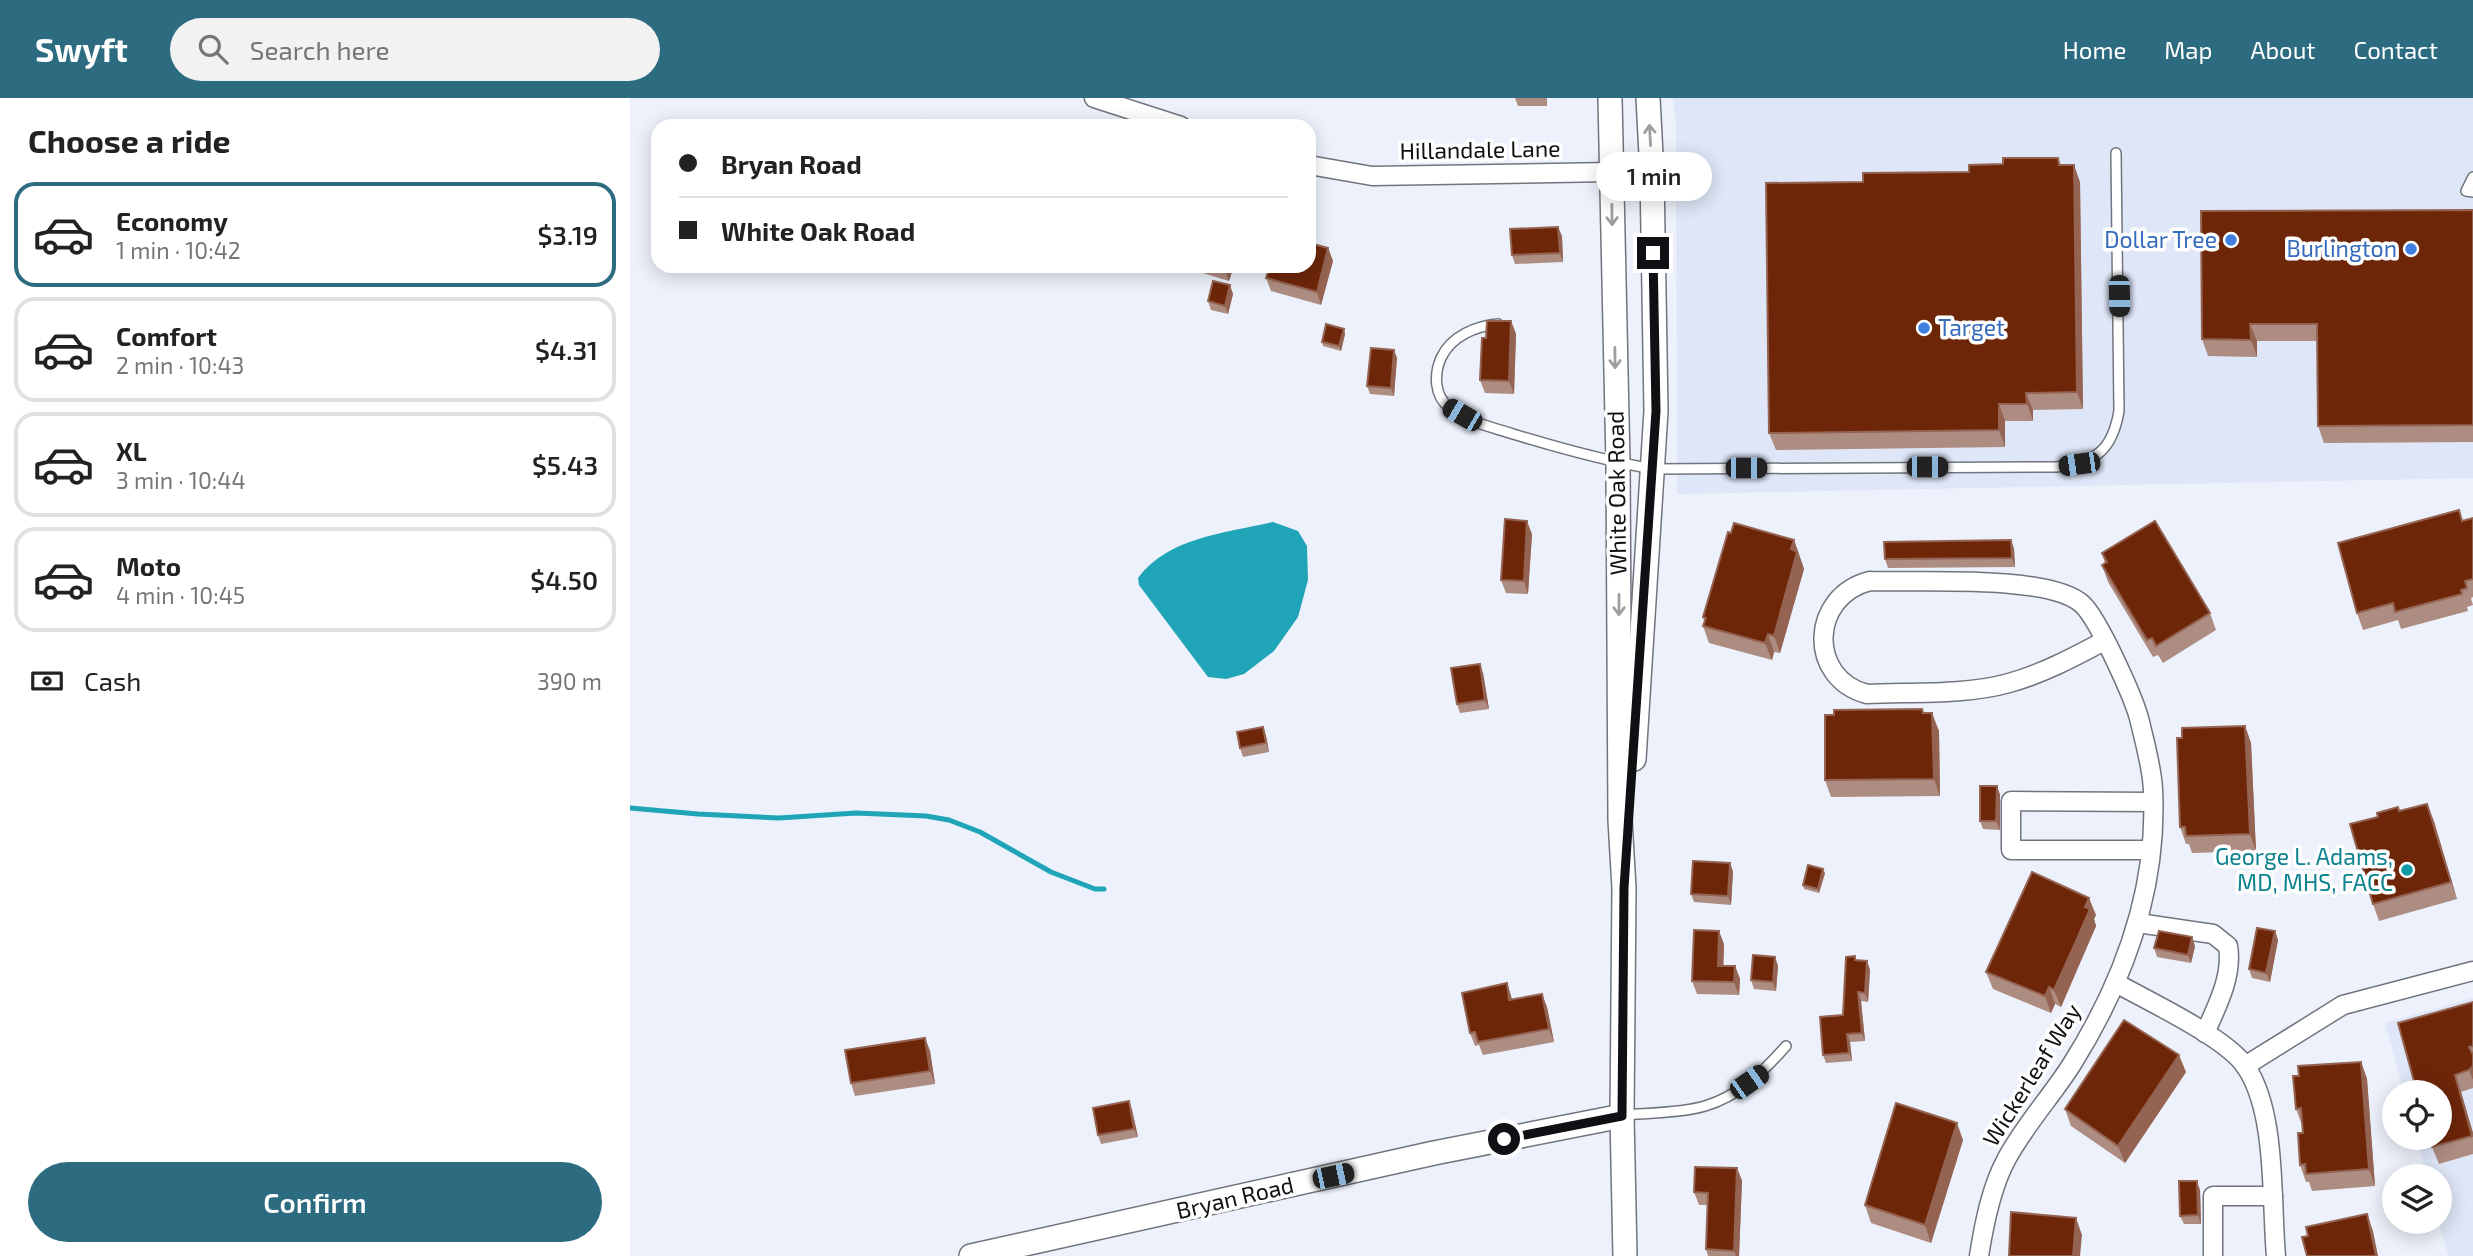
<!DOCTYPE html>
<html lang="en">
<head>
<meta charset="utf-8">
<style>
  body { margin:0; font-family:"Exo 2",sans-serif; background:#f2f2f2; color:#222; height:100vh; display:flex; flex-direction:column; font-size:26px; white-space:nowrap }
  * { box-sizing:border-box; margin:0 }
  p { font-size:23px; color:#767676 }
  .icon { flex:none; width:38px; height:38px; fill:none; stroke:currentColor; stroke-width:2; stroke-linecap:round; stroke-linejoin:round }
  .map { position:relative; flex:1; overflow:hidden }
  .panel { display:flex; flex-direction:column; background:#fff; width:630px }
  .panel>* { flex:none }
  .top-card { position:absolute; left:21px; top:21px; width:665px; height:154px; border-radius:21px; box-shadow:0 4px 18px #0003; display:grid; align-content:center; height:154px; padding:0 28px; background:#fff }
  .tools { position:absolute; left:1752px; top:982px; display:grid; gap:14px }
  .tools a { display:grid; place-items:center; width:70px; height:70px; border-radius:50%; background:#fff; box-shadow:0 4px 18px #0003; font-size:35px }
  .end { position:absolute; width:32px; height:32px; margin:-16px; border:9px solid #0e1013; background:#fff; box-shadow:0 0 0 4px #fff }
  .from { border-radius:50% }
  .bubble { position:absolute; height:49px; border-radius:24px; background:#fff; box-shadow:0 4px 18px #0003; font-size:23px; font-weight:600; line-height:49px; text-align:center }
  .car { position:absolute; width:21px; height:42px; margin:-21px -10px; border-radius:9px; box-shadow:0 0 5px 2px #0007; background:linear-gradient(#222 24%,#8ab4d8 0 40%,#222 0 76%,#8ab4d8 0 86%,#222 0) }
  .top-card b { display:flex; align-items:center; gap:24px; height:66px; font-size:26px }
  .top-card b+b { border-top:2px solid #e0e0e0 }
  .top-card i { width:18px; height:18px; background:#222 }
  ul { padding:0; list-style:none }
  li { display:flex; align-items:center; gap:21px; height:105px; margin:0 14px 10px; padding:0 14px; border:4px solid #e0e0e0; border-radius:21px }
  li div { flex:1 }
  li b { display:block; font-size:26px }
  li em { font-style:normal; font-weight:600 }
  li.on { border-color:#2c6b80 }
  li>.icon { width:63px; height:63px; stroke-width:1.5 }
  h2 { padding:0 28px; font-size:32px; line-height:84px }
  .pay { display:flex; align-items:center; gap:18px; height:77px; padding:0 28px; font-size:26px }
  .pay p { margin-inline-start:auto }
  .button { display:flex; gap:14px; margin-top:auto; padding:14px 28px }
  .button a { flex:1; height:80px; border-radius:42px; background:#2c6b80; color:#fff; font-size:28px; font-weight:600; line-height:80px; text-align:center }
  header { display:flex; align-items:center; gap:42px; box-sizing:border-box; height:98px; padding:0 35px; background:#2c6b80; color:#fff }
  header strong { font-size:33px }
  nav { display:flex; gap:38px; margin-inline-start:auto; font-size:24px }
  .search { width:490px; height:63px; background:#f2f2f2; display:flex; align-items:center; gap:18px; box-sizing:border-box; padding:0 24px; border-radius:38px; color:#767676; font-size:26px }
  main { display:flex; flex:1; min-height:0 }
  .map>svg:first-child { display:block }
  .built { fill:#dee6f7 }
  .water { fill:#1fa4b8 }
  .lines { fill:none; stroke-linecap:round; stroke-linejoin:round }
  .stream { stroke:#1fa4b8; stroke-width:5 }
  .service-casing { stroke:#70757d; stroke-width:12 }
  .minor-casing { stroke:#70757d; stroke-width:21 }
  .tertiary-casing { stroke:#70757d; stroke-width:26 }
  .service { stroke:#fff; stroke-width:9 }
  .minor { stroke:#fff; stroke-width:18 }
  .tertiary { stroke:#fff; stroke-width:23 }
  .wall { fill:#ad8c82 }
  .shaded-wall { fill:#946352 }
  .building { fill:#6e2609; stroke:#946352; stroke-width:2 }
  .oneway { stroke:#9f9fa1 }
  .route { stroke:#0e1013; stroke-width:9 }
  .shop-dot { fill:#3f7fe0; stroke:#fefefe; stroke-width:2.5 }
  .culture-dot { fill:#0f9aa8; stroke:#fefefe; stroke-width:2.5 }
  .labels { text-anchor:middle; stroke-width:7; stroke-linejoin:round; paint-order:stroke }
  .street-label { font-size:23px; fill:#0e1013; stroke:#fefefe }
  .shop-label { font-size:23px; fill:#366cbe; stroke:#fefefe; text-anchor:end }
  .culture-label { font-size:23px; fill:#0d838f; stroke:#fefefe; text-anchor:end }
</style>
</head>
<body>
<header>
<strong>Swyft</strong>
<div class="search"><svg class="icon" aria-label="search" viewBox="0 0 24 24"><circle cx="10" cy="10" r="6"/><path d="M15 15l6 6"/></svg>Search here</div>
<nav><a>Home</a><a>Map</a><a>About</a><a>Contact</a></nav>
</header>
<main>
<section class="panel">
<h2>Choose a ride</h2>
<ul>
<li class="on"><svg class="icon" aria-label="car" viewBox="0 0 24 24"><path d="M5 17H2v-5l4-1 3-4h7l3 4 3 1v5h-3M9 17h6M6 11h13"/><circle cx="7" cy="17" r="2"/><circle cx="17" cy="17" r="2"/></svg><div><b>Economy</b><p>1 min · 10:42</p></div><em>$3.19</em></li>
<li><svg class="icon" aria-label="car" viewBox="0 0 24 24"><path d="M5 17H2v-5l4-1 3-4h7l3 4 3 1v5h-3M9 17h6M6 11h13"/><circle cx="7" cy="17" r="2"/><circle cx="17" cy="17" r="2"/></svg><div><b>Comfort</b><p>2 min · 10:43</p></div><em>$4.31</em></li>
<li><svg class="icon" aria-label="car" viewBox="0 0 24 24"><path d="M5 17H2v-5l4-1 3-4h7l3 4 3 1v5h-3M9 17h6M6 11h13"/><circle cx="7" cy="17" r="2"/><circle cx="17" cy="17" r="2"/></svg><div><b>XL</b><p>3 min · 10:44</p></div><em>$5.43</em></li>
<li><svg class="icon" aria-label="car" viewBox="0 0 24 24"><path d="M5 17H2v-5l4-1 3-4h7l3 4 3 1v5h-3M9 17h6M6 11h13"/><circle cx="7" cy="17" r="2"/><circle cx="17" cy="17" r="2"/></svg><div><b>Moto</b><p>4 min · 10:45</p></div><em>$4.50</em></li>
</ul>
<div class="pay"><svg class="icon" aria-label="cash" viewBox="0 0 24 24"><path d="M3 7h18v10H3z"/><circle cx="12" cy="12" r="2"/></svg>Cash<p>390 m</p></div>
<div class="button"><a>Confirm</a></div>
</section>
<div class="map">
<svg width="1843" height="1158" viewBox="0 0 1843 1158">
  <rect width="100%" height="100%" fill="#ecf1fb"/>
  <g class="built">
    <polygon points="1043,0 1843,0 1843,380 1047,396 1046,22"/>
    <polygon points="1843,900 1843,1158 1818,1158 1809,1124 1810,1078 1797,1078 1786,1040 1810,1040 1810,994 1774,994 1755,925"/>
  </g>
  <path class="water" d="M 643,424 L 668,433 L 677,448 L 678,482 L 668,519 L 644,553 L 614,576 L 596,581 L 578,579 L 509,487 L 508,480 C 538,439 596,435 643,424 Z"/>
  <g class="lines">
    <polyline class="stream" points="0,710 68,716 149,720 226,715 296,718 319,722 350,734 421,774 465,791 474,791"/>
    <defs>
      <g id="service">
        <polyline points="1843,79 1836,93 1843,94"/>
        <path d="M 868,226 C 846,228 821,238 811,260 C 804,276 804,298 819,309 C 836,324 862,329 883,336 C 929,350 975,363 1023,371 L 1426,369 C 1465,364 1482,354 1489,313 L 1486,55"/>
        <path d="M 994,1017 C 1018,1015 1052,1015 1075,1008 C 1109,998 1133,974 1156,948"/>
      </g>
      <g id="minor">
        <polyline points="464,0 551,28"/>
        <polyline points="679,67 742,78 981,74 1022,76"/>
        <polyline points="1520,752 1381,752 1381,703 1522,704"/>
        <path d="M 1508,825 L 1583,836 L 1598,848 C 1603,878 1587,908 1575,935"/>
        <path d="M 1486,885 C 1518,903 1597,940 1616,969 C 1647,1015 1641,1103 1646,1158"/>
        <polyline points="1615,968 1713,907 1843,873"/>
        <path d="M 1349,1158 C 1354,1126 1361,1090 1376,1062 C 1394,1028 1421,999 1442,966 C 1494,883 1528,791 1523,692 C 1522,669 1515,646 1510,624 C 1505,602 1468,520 1452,506 C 1418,476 1288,485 1240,483 C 1180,498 1177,580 1237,596 C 1282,594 1337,597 1379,585 C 1412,576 1444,559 1474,543"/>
        <polyline points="1583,1158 1583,1098 1643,1098"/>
      </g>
      <g id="tertiary">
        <polyline points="980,0 988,365 990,722 994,790 992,1018 995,1158"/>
        <polyline points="1004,661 1026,313 1022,76 1018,0"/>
        <polyline points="341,1158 804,1055 992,1018"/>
      </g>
    </defs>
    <use href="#service" class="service-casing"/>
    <use href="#minor" class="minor-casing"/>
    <use href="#tertiary" class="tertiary-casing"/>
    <use href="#service" class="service"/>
    <use href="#minor" class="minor"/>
    <use href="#tertiary" class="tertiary"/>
  </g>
  <g class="wall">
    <polygon points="885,0 917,0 917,8 888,8"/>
    <polygon points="1428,60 1431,67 1450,84 1453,311 1403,312 1403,323 1375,323 1375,349 1146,352 1139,335 1233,84 1339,74 1373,66"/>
    <polygon points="1843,112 1843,344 1694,345 1688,328 1687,243 1627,243 1627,259 1578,258 1572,241"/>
    <polygon points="932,138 933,164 885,166 882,157"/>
    <polygon points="698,150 703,163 691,207 641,193 636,180"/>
    <polygon points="564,168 604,168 599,183 566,173"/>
    <polygon points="603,196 598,216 581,212 578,203"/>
    <polygon points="881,223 886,236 884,296 855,295 850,282 856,240"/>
    <polygon points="715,236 711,253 693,248 692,244"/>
    <polygon points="764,252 767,260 764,298 740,296 737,288"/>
    <polygon points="1843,420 1843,499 1841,500 1843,507 1837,509 1838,513 1771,531 1768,522 1733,532 1727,515 1833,423"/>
    <polygon points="1101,435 1164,442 1170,459 1174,471 1150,555 1144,554 1142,562 1079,545 1073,528 1074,523 1073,519"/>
    <polygon points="902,436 898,496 876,495 871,482"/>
    <polygon points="1381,442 1384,451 1385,469 1258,470 1255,461"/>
    <polygon points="1472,455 1580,515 1586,532 1533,565 1528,557 1523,559 1478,484 1472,467 1475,465"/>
    <polygon points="853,575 859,611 830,615 827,606"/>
    <polygon points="1292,611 1294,615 1309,633 1310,698 1201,699 1195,682"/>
    <polygon points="1615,628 1621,645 1626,753 1562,755 1559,746 1556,746 1550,729 1552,640"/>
    <polygon points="633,629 636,638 639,654 613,659 610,650"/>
    <polygon points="1367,688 1370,697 1370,732 1353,731 1350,723"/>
    <polygon points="1797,706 1827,801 1749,823 1743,806 1769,713"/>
    <polygon points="1100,765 1103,774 1101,807 1064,804 1061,796"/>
    <polygon points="1195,775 1189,795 1174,791 1173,787"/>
    <polygon points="1466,817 1464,821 1466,828 1453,858 1431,909 1425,906 1421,915 1363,891 1356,874"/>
    <polygon points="1645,833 1648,842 1640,884 1622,880 1619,871"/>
    <polygon points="1094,846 1093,868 1105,868 1110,881 1109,897 1067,896 1062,883"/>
    <polygon points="1565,848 1561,865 1527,859 1524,850"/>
    <polygon points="1145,859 1148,868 1146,893 1124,891 1121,882"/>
    <polygon points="1237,863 1240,872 1238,904 1231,903 1235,943 1220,944 1222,963 1196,965 1193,957 1213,917"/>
    <polygon points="877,885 882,901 917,909 924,944 853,957 849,947 845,948 840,935"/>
    <polygon points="1843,904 1843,990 1831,994 1843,1035 1843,1056 1809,1066 1802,1049"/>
    <polygon points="295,940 300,953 305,986 225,998 221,985"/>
    <polygon points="1731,964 1737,981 1745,1088 1682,1093 1679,1084 1676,1084 1670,1067 1673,1035 1672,1027 1666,1011 1669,978"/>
    <polygon points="1556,974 1495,1065 1441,1028 1435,1011"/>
    <polygon points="502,1012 508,1039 471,1046 468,1037"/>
    <polygon points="1333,1042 1301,1145 1241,1125 1235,1107"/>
    <polygon points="1107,1070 1112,1083 1109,1158 1078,1158 1076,1151 1077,1107 1069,1107 1064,1094"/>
    <polygon points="1570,1092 1571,1126 1554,1126 1550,1118"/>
  </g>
  <g class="shaded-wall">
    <polygon points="1444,67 1450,84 1453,311 1447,294"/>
    <polygon points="928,129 932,138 933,164 930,155"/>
    <polygon points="698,150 703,163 691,207 687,194"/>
    <polygon points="595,168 604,168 599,183 594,170"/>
    <polygon points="600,187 603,196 598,216 595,208"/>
    <polygon points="881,223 886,236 884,296 879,283"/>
    <polygon points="1620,226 1627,243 1627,259 1621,242"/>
    <polygon points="714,231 715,236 711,253 709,248"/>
    <polygon points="764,252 767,260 764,298 761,290"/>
    <polygon points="1396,295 1403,312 1403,323 1397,306"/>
    <polygon points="1369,306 1375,323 1375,349 1369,332"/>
    <polygon points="897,423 902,436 898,496 894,483"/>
    <polygon points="1164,442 1174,471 1150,555 1144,538 1161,451"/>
    <polygon points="1381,442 1384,451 1385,469 1382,460"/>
    <polygon points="1138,536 1144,554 1142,562 1135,545"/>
    <polygon points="850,566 853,575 859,611 855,602"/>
    <polygon points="1302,615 1309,633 1310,698 1304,681"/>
    <polygon points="1615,628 1621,645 1626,753 1620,736"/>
    <polygon points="633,629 636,638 639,654 636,645"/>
    <polygon points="1367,688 1370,697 1370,732 1366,723"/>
    <polygon points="1797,706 1804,723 1827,801 1821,784"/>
    <polygon points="1100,765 1103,774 1101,807 1098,798"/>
    <polygon points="1193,771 1195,775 1189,795 1188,791"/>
    <polygon points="1459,800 1466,817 1464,821 1466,828 1431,909 1424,892"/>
    <polygon points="1089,833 1094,846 1093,881 1088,868"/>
    <polygon points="1645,833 1648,842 1640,884 1636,875"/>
    <polygon points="1562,839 1565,848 1561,865 1558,857"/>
    <polygon points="1145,859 1148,868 1146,893 1143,884"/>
    <polygon points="1237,863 1240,872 1238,904 1235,895"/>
    <polygon points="1105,868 1110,881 1109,897 1104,884"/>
    <polygon points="877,885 881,898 884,915 879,902"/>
    <polygon points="1419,889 1425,906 1421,915 1415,898"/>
    <polygon points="1228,894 1231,903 1235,943 1232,935"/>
    <polygon points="912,896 917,909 924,944 919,931"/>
    <polygon points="1217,936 1220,944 1222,963 1219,955"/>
    <polygon points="295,940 300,953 305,986 300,973"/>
    <polygon points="1549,957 1556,974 1495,1065 1488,1048"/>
    <polygon points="1731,964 1737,981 1745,1088 1739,1071"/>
    <polygon points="1843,968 1843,982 1839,972"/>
    <polygon points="1825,977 1831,994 1843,1035 1843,1039"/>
    <polygon points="499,1003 502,1012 508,1039 504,1031"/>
    <polygon points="1327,1025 1333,1042 1301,1145 1295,1127"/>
    <polygon points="1107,1070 1112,1083 1109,1158 1106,1158 1104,1153"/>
    <polygon points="1567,1083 1570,1092 1571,1126 1568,1117"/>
    <polygon points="1737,1116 1743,1133 1748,1158 1746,1158"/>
    <polygon points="1446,1120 1452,1137 1450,1158 1443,1158"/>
  </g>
  <g class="building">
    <polygon points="292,22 310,28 290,28"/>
    <polygon points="1373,60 1428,60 1429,67 1444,67 1447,294 1396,295 1397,306 1369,306 1369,332 1139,335 1136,85 1233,84 1233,75 1339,74 1339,67 1373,66"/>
    <polygon points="1843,112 1843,327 1688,328 1687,226 1620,226 1621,242 1572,241 1571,113"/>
    <polygon points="928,129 930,155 882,157 880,131"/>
    <polygon points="679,145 698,150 687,194 636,180 640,168 679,168"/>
    <polygon points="583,183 600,187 595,208 578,203"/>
    <polygon points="857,223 881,223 879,283 850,282 852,240 856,240"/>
    <polygon points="696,226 714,231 709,248 692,244"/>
    <polygon points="741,250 764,252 761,290 737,288"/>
    <polygon points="1829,412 1832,423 1843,420 1843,481 1835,483 1837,490 1831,492 1832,496 1765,514 1763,505 1727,515 1708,445"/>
    <polygon points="875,421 897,423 894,483 871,482"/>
    <polygon points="1525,423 1580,515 1526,548 1522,540 1517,542 1472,467 1477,464 1472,455"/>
    <polygon points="1104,425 1164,442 1161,451 1167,454 1144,538 1138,536 1135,545 1073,528 1076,520 1073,519 1098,434 1101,435"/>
    <polygon points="1381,442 1382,460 1255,461 1254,444"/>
    <polygon points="850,566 855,602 827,606 821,570"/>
    <polygon points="1292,611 1293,615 1302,615 1304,681 1195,682 1195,617 1204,617 1204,612"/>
    <polygon points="1615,628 1620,736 1556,738 1555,729 1550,729 1547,640 1552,640 1552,630"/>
    <polygon points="633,629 636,645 610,650 607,634"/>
    <polygon points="1350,688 1367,688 1366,723 1350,723"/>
    <polygon points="1797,706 1821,784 1743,806 1720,726 1748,719 1747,715 1768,709 1769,713"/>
    <polygon points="1063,763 1100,765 1098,798 1061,796"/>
    <polygon points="1178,767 1193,771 1188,791 1173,787"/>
    <polygon points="1402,774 1459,800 1455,809 1460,811 1447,841 1424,892 1419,889 1415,898 1356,874"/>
    <polygon points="1627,830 1645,833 1636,875 1619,871"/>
    <polygon points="1064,832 1089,833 1088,868 1105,868 1104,884 1062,883"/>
    <polygon points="1529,833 1562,839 1558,857 1524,850"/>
    <polygon points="1123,857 1145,859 1143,884 1121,882"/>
    <polygon points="1225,858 1225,862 1237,863 1235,895 1228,894 1232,935 1217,936 1219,955 1193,957 1190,919 1213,917 1216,859"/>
    <polygon points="877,885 879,902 912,896 919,931 848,944 845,934 840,935 832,895"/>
    <polygon points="1843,904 1843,948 1839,949 1843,957 1843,968 1839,972 1825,977 1842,1038 1802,1049 1800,1040 1810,1040 1810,994 1787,994 1768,925"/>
    <polygon points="1494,922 1549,957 1488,1048 1435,1011"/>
    <polygon points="295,940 300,973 221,985 215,952"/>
    <polygon points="1731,964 1739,1071 1676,1076 1675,1066 1670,1067 1668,1035 1673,1035 1671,1010 1666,1011 1663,978 1669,978 1668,968"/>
    <polygon points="499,1003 504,1031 468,1037 463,1010"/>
    <polygon points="1266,1005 1327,1025 1295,1127 1235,1107"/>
    <polygon points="1065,1069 1107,1070 1104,1153 1076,1151 1078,1095 1064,1094"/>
    <polygon points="1549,1083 1567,1083 1568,1117 1550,1118"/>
    <polygon points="1381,1114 1446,1120 1443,1158 1379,1158"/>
    <polygon points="1737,1116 1746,1158 1677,1158 1672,1139 1678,1138 1676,1129"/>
  </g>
  <defs><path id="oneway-shaft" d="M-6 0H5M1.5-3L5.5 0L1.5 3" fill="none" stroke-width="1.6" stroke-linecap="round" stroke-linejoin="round" transform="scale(1.75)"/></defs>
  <g class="oneway">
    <use href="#oneway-shaft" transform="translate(1020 37) rotate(-93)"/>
    <use href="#oneway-shaft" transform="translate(982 117) rotate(89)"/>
    <use href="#oneway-shaft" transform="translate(985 260) rotate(89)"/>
    <use href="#oneway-shaft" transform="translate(989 507) rotate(90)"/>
  </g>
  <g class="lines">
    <polyline class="route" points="874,1041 992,1018 994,790 1026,313 1023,155"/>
  </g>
  <g class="shop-dot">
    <circle cx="1601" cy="142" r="7"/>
    <circle cx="1781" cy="151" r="7"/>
    <circle cx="1294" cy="230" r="7"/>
  </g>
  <circle class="culture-dot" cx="1777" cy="772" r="7"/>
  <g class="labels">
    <g class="street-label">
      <text transform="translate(850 52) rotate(-1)" y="8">Hillandale Lane</text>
      <text transform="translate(987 395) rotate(-91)" y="8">White Oak Road</text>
      <text transform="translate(1402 977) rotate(-58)" y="8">Wickerleaf Way</text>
      <text transform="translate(605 1100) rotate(-13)" y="8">Bryan Road</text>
    </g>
    <g class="shop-label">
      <text x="1587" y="150">Dollar Tree</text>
      <text x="1767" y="159">Burlington</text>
      <text x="1308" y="238" text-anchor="start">Target</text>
    </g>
    <g class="culture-label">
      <text x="1763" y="767">George L. Adams,<tspan x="1763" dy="26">MD, MHS, FACC</tspan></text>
    </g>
  </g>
</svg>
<div class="tools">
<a><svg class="icon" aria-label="locate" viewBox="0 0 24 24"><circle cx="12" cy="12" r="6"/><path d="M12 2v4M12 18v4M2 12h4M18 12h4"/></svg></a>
<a><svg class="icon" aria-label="layers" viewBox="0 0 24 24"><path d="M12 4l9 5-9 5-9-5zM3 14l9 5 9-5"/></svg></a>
</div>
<i class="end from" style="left:874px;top:1041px"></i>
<i class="end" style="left:1023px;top:155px"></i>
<div class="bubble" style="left:966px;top:54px;width:116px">1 min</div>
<i class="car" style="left:1489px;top:198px;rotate:179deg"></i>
<i class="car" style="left:832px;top:317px;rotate:300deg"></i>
<i class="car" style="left:1449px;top:366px;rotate:262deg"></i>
<i class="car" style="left:1297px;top:369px;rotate:90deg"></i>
<i class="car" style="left:1116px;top:370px;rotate:90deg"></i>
<i class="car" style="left:1119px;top:984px;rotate:55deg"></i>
<i class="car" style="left:703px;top:1078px;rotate:78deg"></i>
<div class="top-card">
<b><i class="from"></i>Bryan Road</b>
<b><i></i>White Oak Road</b>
</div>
</div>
</main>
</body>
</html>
